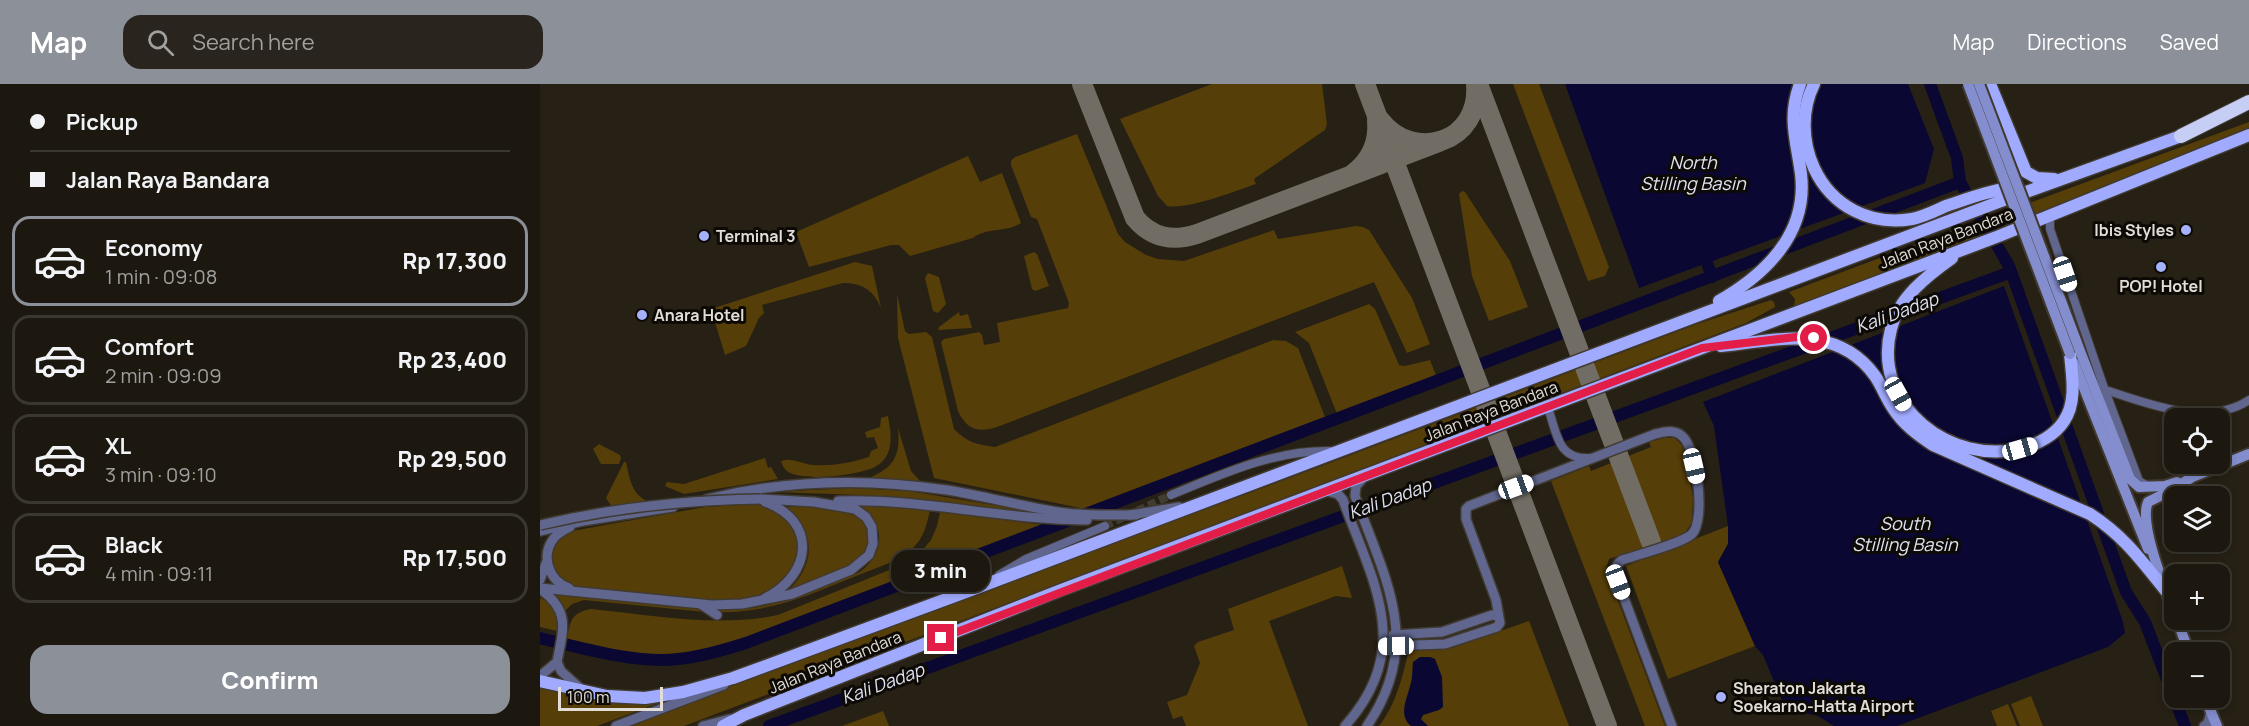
<!DOCTYPE html>
<html lang="en">
<head>
<meta charset="utf-8">
<style>
  body { margin:0; font-family:Manrope,sans-serif; background:#29251e; color:#f1f3f6; height:100vh; display:flex; flex-direction:column; font-size:22px; white-space:nowrap }
  * { box-sizing:border-box; margin:0 }
  p { font-size:20px; color:#a0a09f }
  .icon { flex:none; width:33px; height:33px; fill:none; stroke:currentColor; stroke-width:2; stroke-linecap:round; stroke-linejoin:round }
  .map { position:relative; flex:1; overflow:hidden }
  .side { display:flex; flex-direction:column; background:#1c1810; width:540px }
  .side>* { flex:none }
  .guide { display:grid; align-content:center; height:132px; padding:0 30px; background:#1c1810 }
  .buttons { position:absolute; left:1624px; top:324px; display:grid; gap:12px }
  .buttons a { display:grid; place-items:center; width:66px; height:66px; border-radius:12px; background:#1c1810; box-shadow:0 3px 9px #0003,0 0 0 2px #3a3730; font-size:30px }
  .scale { position:absolute; left:18px; bottom:15px; width:105px; box-sizing:border-box; padding-left:6px; border:3px solid #e2ddd6; border-top:0; font-size:16px; line-height:21px; white-space:nowrap; color:#e2ddd6; -webkit-text-stroke:4px #0d0a06; paint-order:stroke }
  .end { position:absolute; width:27px; height:27px; margin:-14px; border:8px solid #e11d48; background:#fff; box-shadow:0 0 0 3px #fff }
  .from { border-radius:50% }
  .bubble { position:absolute; height:42px; border-radius:18px; background:#1c1810; box-shadow:0 3px 9px #0003,0 0 0 2px #3a3730; font-size:20px; font-weight:800; line-height:42px; text-align:center }
  .car { position:absolute; width:18px; height:36px; margin:-18px -9px; border-radius:8px; box-shadow:0 0 4px 2px #0007; background:linear-gradient(#fff 24%,#345 0 40%,#fff 0 76%,#345 0 86%,#fff 0) }
  .guide b { display:flex; align-items:center; gap:21px; height:57px; font-size:22px }
  .guide b+b { border-top:2px solid #3a3730 }
  .guide i { width:15px; height:15px; background:#f1f3f6 }
  ul { padding:0; list-style:none }
  li { display:flex; align-items:center; gap:18px; height:90px; margin:0 12px 9px; padding:0 18px; border:3px solid #3a3730; border-radius:18px }
  li div { flex:1 }
  li b { display:block; font-size:22px }
  li em { font-style:normal; font-weight:800 }
  li.active { border-color:#8c9099 }
  li>.icon { width:54px; height:54px; stroke-width:1.5 }
  .cta { display:flex; gap:12px; margin-top:auto; padding:12px 30px }
  .cta a { flex:1; height:69px; border-radius:18px; background:#8c9099; color:#fff; font-size:24px; font-weight:800; line-height:69px; text-align:center }
  header { display:flex; align-items:center; gap:36px; box-sizing:border-box; height:84px; padding:0 30px; background:#8c9099; color:#fff }
  header strong { font-size:28px }
  nav { display:flex; gap:33px; margin-inline-start:auto; font-size:21px }
  .search { width:420px; height:54px; background:#29251e; display:flex; align-items:center; gap:15px; box-sizing:border-box; padding:0 21px; border-radius:18px; color:#a0a09f; font-size:22px }
  main { display:flex; flex:1; min-height:0 }
  .map>svg:first-child { display:block }
  .green { fill:#563e08 }
  .water { fill:#0a0732 }
  .lines { fill:none; stroke-linecap:round; stroke-linejoin:round }
  .river { stroke:#0a0732; stroke-width:12 }
  .taxiway { stroke:#726d64; stroke-width:20 }
  .minor-tunnel { stroke:#423c32; stroke-width:8; stroke-dasharray:8 4; stroke-linecap:butt }
  .minor-casing { stroke:#403a30; stroke-width:10 }
  .tertiary-casing { stroke:#403a30; stroke-width:12 }
  .secondary-casing { stroke:#403a30; stroke-width:14 }
  .primary-casing { stroke:#403a30; stroke-width:15 }
  .motorway-casing { stroke:#403a30; stroke-width:16 }
  .minor { stroke:#60668e; stroke-width:8 }
  .tertiary { stroke:#60668e; stroke-width:9 }
  .secondary { stroke:#848dcd; stroke-width:10 }
  .primary { stroke:#a0abff; stroke-width:12 }
  .motorway { stroke:#c7cef6; stroke-width:14 }
  .tertiary-bridge-casing { stroke:#403a30; stroke-width:12; stroke-linecap:butt }
  .secondary-bridge-casing { stroke:#403a30; stroke-width:14; stroke-linecap:butt }
  .tertiary-bridge { stroke:#60668e; stroke-width:9 }
  .secondary-bridge { stroke:#848dcd; stroke-width:10 }
  .route { stroke:#e11d48; stroke-width:8 }
  .poi-dot { fill:#a6b1fc; stroke:#0d0a06; stroke-width:2 }
  .labels { text-anchor:middle; stroke-width:6; stroke-linejoin:round; paint-order:stroke }
  .poi-label { font-size:16px; font-weight:bold; fill:#e2ddd6; stroke:#0d0a06; text-anchor:start }
  .street-label { font-size:16px; fill:#e2ddd6; stroke:#0d0a06 }
  .water-label { font-size:18px; font-style:italic; fill:#e0e3f3; stroke:#0d0a06 }
</style>
</head>
<body>
<header>
<strong>Map</strong>
<div class="search"><svg class="icon" aria-label="search" viewBox="0 0 24 24"><circle cx="10" cy="10" r="6"/><path d="M15 15l6 6"/></svg>Search here</div>
<nav><a>Map</a><a>Directions</a><a>Saved</a></nav>
</header>
<main>
<section class="side">
<div class="guide">
<b><i class="from"></i>Pickup</b>
<b><i></i>Jalan Raya Bandara</b>
</div>
<ul>
<li class="active"><svg class="icon" aria-label="car" viewBox="0 0 24 24"><path d="M5 17H2v-5l4-1 3-4h7l3 4 3 1v5h-3M9 17h6M6 11h13"/><circle cx="7" cy="17" r="2"/><circle cx="17" cy="17" r="2"/></svg><div><b>Economy</b><p>1 min · 09:08</p></div><em>Rp 17,300</em></li>
<li><svg class="icon" aria-label="car" viewBox="0 0 24 24"><path d="M5 17H2v-5l4-1 3-4h7l3 4 3 1v5h-3M9 17h6M6 11h13"/><circle cx="7" cy="17" r="2"/><circle cx="17" cy="17" r="2"/></svg><div><b>Comfort</b><p>2 min · 09:09</p></div><em>Rp 23,400</em></li>
<li><svg class="icon" aria-label="car" viewBox="0 0 24 24"><path d="M5 17H2v-5l4-1 3-4h7l3 4 3 1v5h-3M9 17h6M6 11h13"/><circle cx="7" cy="17" r="2"/><circle cx="17" cy="17" r="2"/></svg><div><b>XL</b><p>3 min · 09:10</p></div><em>Rp 29,500</em></li>
<li><svg class="icon" aria-label="car" viewBox="0 0 24 24"><path d="M5 17H2v-5l4-1 3-4h7l3 4 3 1v5h-3M9 17h6M6 11h13"/><circle cx="7" cy="17" r="2"/><circle cx="17" cy="17" r="2"/></svg><div><b>Black</b><p>4 min · 09:11</p></div><em>Rp 17,500</em></li>
</ul>
<div class="cta"><a>Confirm</a></div>
</section>
<div class="map">
<svg width="1709" height="642" viewBox="0 0 1709 642">
  <rect width="100%" height="100%" fill="#262015"/>
  <g class="green">
    <path d="M 672,0 L 782,0 L 787,40 L 785,46 L 714,95 L 716,100 C 695,107 648,126 627,122 L 618,112 L 580,35 Z"/>
    <polygon points="973,0 999,0 1069,183 1065,192 1048,197"/>
    <polygon points="1709,38 1709,45 1494,132 1489,119"/>
    <path d="M 537,50 L 578,150 L 585,158 L 606,171 L 618,175 L 644,177 L 734,146 L 738,155 L 816,142 L 823,143 L 829,146 L 872,214 L 890,260 L 867,269 L 834,198 L 457,343 C 438,349 427,346 418,327 L 401,258 L 404,255 L 439,248 L 442,251 L 444,261 L 460,258 L 457,239 L 528,224 L 529,219 L 497,135 L 491,133 L 471,81 L 471,77 L 475,73 Z"/>
    <path d="M 428,72 L 440,98 L 462,89 L 481,139 C 466,149 447,143 433,154 L 370,172 L 359,161 L 351,161 L 269,183 L 256,148 Z"/>
    <polygon points="922,107 925,108 970,177 988,223 949,237 932,192 919,110"/>
    <polygon points="1433,139 1439,154 1250,226 1254,222 1255,215 1249,208"/>
    <polygon points="494,168 497,170 509,202 495,207 492,205 484,172"/>
    <path d="M 315,178 L 332,182 L 341,224 C 334,207 322,198 303,199 L 222,221 L 224,229 L 219,234 L 206,262 L 185,271 L 171,225 Z"/>
    <polygon points="388,189 399,193 406,220 398,229 393,227 385,194"/>
    <path d="M 357,210 L 365,247 L 369,250 L 386,248 L 392,253 L 414,345 C 428,359 436,360 455,363 L 733,256 L 746,257 L 758,264 L 785,333 L 545,425 L 394,394 L 358,254 Z"/>
    <polygon points="1231,216 1234,218 1235,223 1206,239 144,642 82,642 795,377 1157,240"/>
    <polygon points="829,220 835,225 859,281 865,282 890,276 899,299 799,335 769,259 755,248"/>
    <polygon points="419,228 420,232 428,230 432,244 398,246 399,243"/>
    <path d="M 348,332 C 350,345 353,357 348,369 C 344,378 336,384 327,386 C 309,392 264,397 248,388 C 244,385 242,381 241,377 C 252,373 261,380 273,381 C 292,382 311,379 329,373 L 331,367 L 338,364 L 334,353 L 327,354 L 325,348 L 340,343 L 341,334 Z"/>
    <path d="M 358,344 L 371,387 L 380,397 L 324,396 C 352,385 361,375 358,344 Z"/>
    <polygon points="1124,354 1135,354 1144,364 1153,414 1152,438 1145,449 1138,453 1069,475 1066,485 1125,642 1105,642 1011,397 1049,382 1051,387 1111,363 1109,358"/>
    <polygon points="59,360 80,371 81,374 79,380 61,380 53,365"/>
    <polygon points="225,374 228,384 231,383 238,395 144,410 125,402 127,398 144,400"/>
    <path d="M 84,378 L 86,378 C 90,395 91,409 107,417 L 72,423 L 66,414 Z"/>
    <polygon points="310,404 369,407 494,428 493,430 379,415 321,411 234,408"/>
    <path d="M 216,420 C 236,425 254,436 258,457 C 264,485 237,509 211,515 C 185,520 159,515 133,513 C 101,510 69,507 37,503 C 6,492 0,462 32,447 L 165,423 Z"/>
    <path d="M 318,421 L 390,426 C 387,440 384,453 374,463 C 359,477 339,483 321,490 C 271,510 230,530 175,528 L 176,526 C 229,528 272,508 320,488 C 346,468 346,438 318,421 Z"/>
    <path d="M 245,423 C 271,424 325,415 329,451 C 330,465 322,473 312,481 C 297,493 262,503 243,511 C 275,485 279,449 245,423 Z"/>
    <path d="M 400,428 L 511,442 L 205,558 C 183,564 161,572 137,574 C 101,576 61,566 26,557 C 31,539 29,529 51,525 C 112,531 177,544 238,531 L 374,476 L 391,456 L 397,442 Z"/>
    <polygon points="1188,442 1188,460 1178,478 1215,562 1128,595 1086,482"/>
    <polygon points="802,482 812,514 796,512 729,537 768,642 646,642 642,632 633,635 627,618 647,611 660,579 654,562 658,558 694,546 688,525"/>
    <polygon points="10,510 161,524 165,528 44,516 32,520 24,528"/>
    <path d="M 0,514 C 15,520 19,532 17,547 L 0,543 Z"/>
    <path d="M 989,537 L 1029,642 L 839,642 C 856,621 863,591 869,565 L 912,564 Z"/>
    <polygon points="0,601 99,618 121,618 57,642 0,642"/>
    <polygon points="1491,612 1503,642 1480,642 1471,620"/>
    <polygon points="1468,620 1477,642 1457,642 1451,627"/>
    <polygon points="343,627 349,642 302,642"/>
  </g>
  <g class="water">
    <polygon points="1025,0 1368,0 1394,65 1385,99 1099,204"/>
    <polygon points="1464,202 1583,538 1585,549 1568,563 1357,642 1294,642 1278,632 1265,629 1248,631 1223,571 1215,562 1178,478 1188,460 1188,442 1174,342 1163,318"/>
    <path d="M 880,573 L 890,573 L 895,575 L 902,593 L 903,623 L 899,626 L 883,631 L 881,635 L 888,642 L 871,642 C 858,631 867,615 870,602 C 873,594 872,586 873,578 Z"/>
  </g>
  <g class="lines">
    <g class="river">
      <polyline points="1390,0 1417,74 1420,98 1469,182 1586,508 1605,538 1645,642"/>
      <polyline points="1167,179 1172,193"/>
      <path d="M 0,554 C 41,564 97,580 138,575 C 161,573 184,566 206,559 L 1420,98"/>
      <polyline points="229,642 1471,188"/>
    </g>
    <g class="taxiway">
      <path d="M 542,0 L 595,134 C 612,154 632,158 657,150 L 899,58"/>
      <polyline points="825,0 1067,642"/>
      <polyline points="938,0 1111,458"/>
      <path d="M 840,36 C 874,80 941,58 936,0"/>
      <path d="M 814,89 C 831,76 839,58 837,36"/>
    </g>
    <polyline class="minor-tunnel" points="565,442 631,411"/>
    <defs>
      <g id="minor">
        <polyline points="1510,132 1510,145 1563,301 1599,397 1606,401"/>
        <path d="M 1569,307 C 1611,321 1668,343 1709,316"/>
        <path d="M 1008,324 C 1017,349 1017,376 1050,374"/>
        <path d="M 631,411 C 682,390 734,366 790,367"/>
        <polyline points="459,491 486,475 565,442"/>
      </g>
      <g id="tertiary">
        <path d="M 823,394 L 816,402 L 815,412 C 845,495 884,559 827,642"/>
        <path d="M 786,407 L 798,410 L 803,416 C 833,499 875,564 805,642"/>
        <path d="M 167,415 C 245,396 327,394 407,406 C 444,412 481,422 518,428 C 544,432 570,431 596,431"/>
        <path d="M 298,417 C 381,414 464,436 547,436"/>
        <path d="M 225,418 C 278,437 272,491 225,514"/>
        <polyline points="590,431 639,423"/>
        <polyline points="0,447 43,437 133,423"/>
        <polyline points="0,496 6,479"/>
        <polyline points="0,504 172,521 202,520 252,510 311,486 329,471 333,460 332,443 326,433 315,425 274,418 220,415"/>
        <path d="M 29,504 C 9,497 0,472 14,454 C 18,449 24,446 30,443"/>
        <path d="M 0,505 C 31,527 23,546 17,578 L 0,592"/>
        <polyline points="162,521 177,531"/>
        <polyline points="853,551 902,548 952,531 958,532"/>
        <path d="M 844,562 L 905,560 L 957,543 L 960,539 L 956,516 L 926,435 L 926,425 L 929,422 L 1115,350 C 1124,348 1134,345 1142,352 C 1157,364 1166,436 1152,450 C 1143,459 1097,471 1082,476 C 1073,482 1075,489 1078,498 L 1132,642"/>
        <polyline points="17,578 21,587 41,605"/>
        <polyline points="76,642 184,601"/>
        <polyline points="163,642 190,635"/>
        <polyline points="1664,642 1668,639 1671,627"/>
      </g>
      <g id="secondary">
        <polyline points="1540,267 1590,395 1599,403 1625,402 1637,398"/>
        <polyline points="1534,279 1608,465"/>
        <path d="M 1635,531 C 1626,507 1598,440 1608,418 L 1634,405 L 1652,393 L 1709,370"/>
        <polyline points="1637,536 1649,568"/>
        <polyline points="1665,614 1677,642"/>
      </g>
      <g id="primary">
        <path d="M 1274,0 C 1261,26 1262,58 1274,84 C 1292,123 1331,142 1372,135 C 1383,133 1395,127 1406,122 C 1430,114 1451,106 1477,103"/>
        <polyline points="1450,0 1486,88 1497,94 1514,95"/>
        <path d="M 1412,174 C 1388,191 1358,214 1351,245 C 1331,322 1411,383 1483,364 C 1498,360 1515,351 1524,337 C 1537,318 1532,292 1530,270"/>
        <path d="M 1179,217 C 1226,190 1268,149 1261,90 C 1257,58 1247,34 1260,0"/>
        <path d="M 1181,262 C 1236,256 1297,239 1335,292 C 1342,302 1346,314 1353,324 C 1363,340 1378,351 1393,361 L 1550,430 C 1584,452 1601,476 1626,507"/>
        <polyline points="0,597 67,612 105,614 143,608 193,594 431,506 1456,119 1641,52"/>
        <polyline points="183,642 204,631 521,506 1459,152 1709,51"/>
      </g>
      <polyline id="motorway" points="1641,52 1709,18"/>
    </defs>
    <use href="#minor" class="minor-casing"/>
    <use href="#tertiary" class="tertiary-casing"/>
    <use href="#secondary" class="secondary-casing"/>
    <use href="#primary" class="primary-casing"/>
    <use href="#motorway" class="motorway-casing"/>
    <use href="#minor" class="minor"/>
    <use href="#tertiary" class="tertiary"/>
    <use href="#secondary" class="secondary"/>
    <use href="#primary" class="primary"/>
    <use href="#motorway" class="motorway"/>
    <defs>
      <path id="tertiary-bridge" d="M 0,441 C 72,424 147,416 220,415"/>
      <g id="secondary-bridge">
        <polyline points="1428,0 1530,270"/>
        <polyline points="1439,0 1540,267"/>
      </g>
    </defs>
    <use href="#tertiary-bridge" class="tertiary-bridge-casing"/>
    <use href="#secondary-bridge" class="secondary-bridge-casing"/>
    <use href="#tertiary-bridge" class="tertiary-bridge"/>
    <use href="#secondary-bridge" class="secondary-bridge"/>
  </g>
  <g class="lines">
    <polyline class="route" points="401,554 1162,264 1256,253 1274,254"/>
  </g>
  <g class="poi-dot">
    <circle cx="1646" cy="146" r="6"/>
    <circle cx="164" cy="152" r="6"/>
    <circle cx="1621" cy="183" r="6"/>
    <circle cx="102" cy="231" r="6"/>
    <circle cx="1181" cy="613" r="6"/>
  </g>
  <g class="labels">
    <g class="poi-label">
      <text x="1634" y="152" text-anchor="end">Ibis Styles</text>
      <text x="176" y="158">Terminal 3</text>
      <text x="1621" y="208" text-anchor="middle">POP! Hotel</text>
      <text x="114" y="237">Anara Hotel</text>
      <text x="1193" y="610">Sheraton Jakarta<tspan x="1193" dy="18">Soekarno-Hatta Airport</tspan></text>
    </g>
    <g class="street-label">
      <text transform="translate(1406 154) rotate(-21)" y="6">Jalan Raya Bandara</text>
      <text transform="translate(951 327) rotate(-21)" y="6">Jalan Raya Bandara</text>
      <text transform="translate(295 578) rotate(-22)" y="6">Jalan Raya Bandara</text>
    </g>
    <g class="water-label">
      <text x="1153" y="85">North<tspan x="1153" dy="21">Stilling Basin</tspan></text>
      <text transform="translate(1357 229) rotate(-20)" y="6">Kali Dadap</text>
      <text transform="translate(850 415) rotate(-20)" y="6">Kali Dadap</text>
      <text x="1365" y="446">South<tspan x="1365" dy="21">Stilling Basin</tspan></text>
      <text transform="translate(343 600) rotate(-20)" y="6">Kali Dadap</text>
    </g>
  </g>
</svg>
<div class="buttons">
<a><svg class="icon" aria-label="locate" viewBox="0 0 24 24"><circle cx="12" cy="12" r="6"/><path d="M12 2v4M12 18v4M2 12h4M18 12h4"/></svg></a>
<a><svg class="icon" aria-label="layers" viewBox="0 0 24 24"><path d="M12 4l9 5-9 5-9-5zM3 14l9 5 9-5"/></svg></a>
<a>+</a>
<a>−</a>
</div>
<div class="scale">100 m</div>
<i class="end from" style="left:1274px;top:254px"></i>
<i class="end" style="left:401px;top:554px"></i>
<div class="bubble" style="left:351px;top:466px;width:99px">3 min</div>
<i class="car" style="left:1525px;top:190px;rotate:161deg"></i>
<i class="car" style="left:1358px;top:310px;rotate:151deg"></i>
<i class="car" style="left:1480px;top:365px;rotate:74deg"></i>
<i class="car" style="left:1154px;top:382px;rotate:167deg"></i>
<i class="car" style="left:976px;top:403px;rotate:70deg"></i>
<i class="car" style="left:1078px;top:498px;rotate:159deg"></i>
<i class="car" style="left:856px;top:562px;rotate:269deg"></i>
</div>
</main>
</body>
</html>
